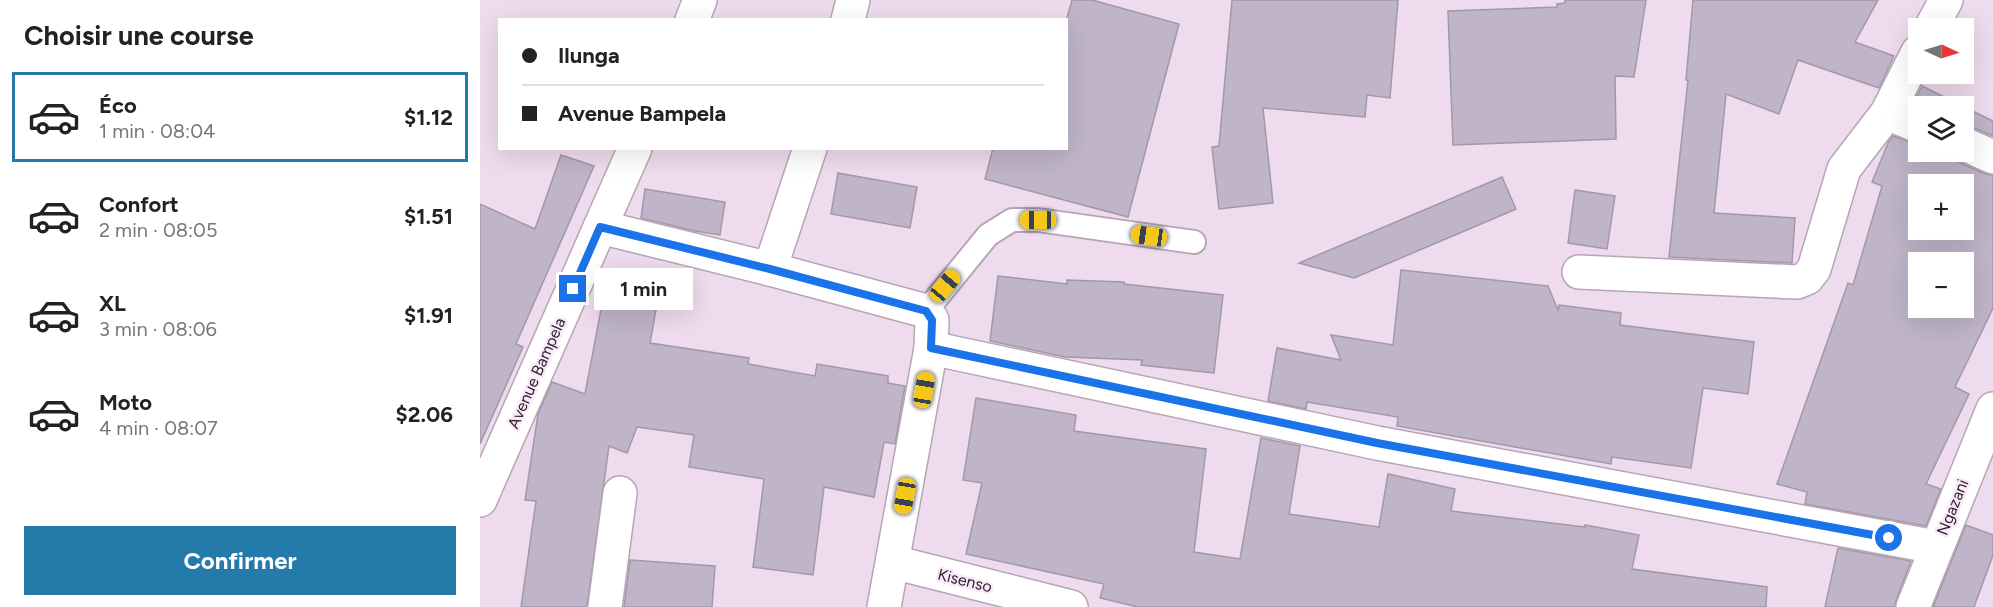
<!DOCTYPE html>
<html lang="fr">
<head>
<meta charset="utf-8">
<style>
  body { margin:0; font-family:Figtree,sans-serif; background:#f2f2f2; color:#222; height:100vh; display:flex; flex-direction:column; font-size:22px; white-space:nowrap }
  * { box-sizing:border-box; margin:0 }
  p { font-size:20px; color:#767676 }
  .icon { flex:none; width:33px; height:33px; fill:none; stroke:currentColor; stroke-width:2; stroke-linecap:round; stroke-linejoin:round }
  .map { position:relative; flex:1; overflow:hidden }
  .details { display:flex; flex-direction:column; background:#fff; width:480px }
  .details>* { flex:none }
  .hud { position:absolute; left:18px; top:18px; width:570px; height:132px; border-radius:0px; box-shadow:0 6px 24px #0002; display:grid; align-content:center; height:132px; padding:0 24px; background:#fff }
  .needle { width:39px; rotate:94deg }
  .tools { position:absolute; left:1428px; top:18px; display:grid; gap:12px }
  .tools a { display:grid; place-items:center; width:66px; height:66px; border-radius:0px; background:#fff; box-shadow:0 6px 24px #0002; font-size:30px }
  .end { position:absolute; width:27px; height:27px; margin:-14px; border:8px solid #1a73e8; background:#fff; box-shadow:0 0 0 3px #fff }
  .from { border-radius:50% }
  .bubble { position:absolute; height:42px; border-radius:0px; background:#fff; box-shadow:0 6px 24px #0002; font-size:20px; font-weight:700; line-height:42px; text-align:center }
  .car { position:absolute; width:18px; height:36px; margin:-18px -9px; border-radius:8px; box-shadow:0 0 4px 2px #0007; background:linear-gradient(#f5c518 24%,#345 0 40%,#f5c518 0 76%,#345 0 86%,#f5c518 0) }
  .hud b { display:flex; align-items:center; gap:21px; height:57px; font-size:22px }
  .hud b+b { border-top:2px solid #e0e0e0 }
  .hud i { width:15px; height:15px; background:#222 }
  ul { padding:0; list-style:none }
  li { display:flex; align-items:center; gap:18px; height:90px; margin:0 12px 9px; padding:0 12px; border:3px solid transparent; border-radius:0px }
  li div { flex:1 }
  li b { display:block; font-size:22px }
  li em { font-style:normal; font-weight:700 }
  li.on { border-color:#247baa }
  li>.icon { width:54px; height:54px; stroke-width:1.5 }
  h2 { padding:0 24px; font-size:27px; line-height:72px }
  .action { display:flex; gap:12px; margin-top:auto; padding:12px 24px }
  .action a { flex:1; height:69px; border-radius:0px; background:#247baa; color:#fff; font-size:24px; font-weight:700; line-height:69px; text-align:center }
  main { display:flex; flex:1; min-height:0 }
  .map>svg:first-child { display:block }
  .building { fill:#bfb4c8; stroke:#a297ab; stroke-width:1.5; fill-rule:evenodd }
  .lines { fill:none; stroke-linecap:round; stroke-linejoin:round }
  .lane-casing { stroke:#b7a5b6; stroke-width:26 }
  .street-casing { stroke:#b7a5b6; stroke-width:36 }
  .lane { stroke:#fff; stroke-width:22 }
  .street { stroke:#fff; stroke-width:33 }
  .route { stroke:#1a73e8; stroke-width:8 }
  .labels { text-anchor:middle; stroke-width:5; stroke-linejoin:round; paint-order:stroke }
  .street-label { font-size:16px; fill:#2c252b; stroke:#fbe8fa }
</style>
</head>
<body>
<main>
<section class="details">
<h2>Choisir une course</h2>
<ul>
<li class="on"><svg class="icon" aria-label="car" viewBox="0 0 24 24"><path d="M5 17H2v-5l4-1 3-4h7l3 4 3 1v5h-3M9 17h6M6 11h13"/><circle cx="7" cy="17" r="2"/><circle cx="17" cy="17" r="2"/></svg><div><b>Éco</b><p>1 min · 08:04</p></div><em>$1.12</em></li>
<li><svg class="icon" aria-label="car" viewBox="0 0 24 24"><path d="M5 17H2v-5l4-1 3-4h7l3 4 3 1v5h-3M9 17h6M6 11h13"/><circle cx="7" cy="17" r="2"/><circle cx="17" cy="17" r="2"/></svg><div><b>Confort</b><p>2 min · 08:05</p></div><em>$1.51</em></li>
<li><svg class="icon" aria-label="car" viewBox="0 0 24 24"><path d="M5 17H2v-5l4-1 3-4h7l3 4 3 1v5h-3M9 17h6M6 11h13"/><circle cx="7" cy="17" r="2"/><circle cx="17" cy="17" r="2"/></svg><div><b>XL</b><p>3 min · 08:06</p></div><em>$1.91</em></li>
<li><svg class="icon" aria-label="car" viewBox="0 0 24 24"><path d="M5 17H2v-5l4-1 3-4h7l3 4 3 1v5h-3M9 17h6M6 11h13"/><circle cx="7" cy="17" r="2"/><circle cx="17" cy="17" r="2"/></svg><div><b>Moto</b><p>4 min · 08:07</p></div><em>$2.06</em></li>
</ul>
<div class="action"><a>Confirmer</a></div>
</section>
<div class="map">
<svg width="1513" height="607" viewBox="0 0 1513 607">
  <rect width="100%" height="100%" fill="#eedbed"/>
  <g class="building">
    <polygon points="592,0 612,0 699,24 648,217 505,179 513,148 586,148 586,21"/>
    <polygon points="752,0 918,0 910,98 887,95 885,117 783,108 793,203 739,209 732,147 739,146"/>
    <polygon points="1085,0 1166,0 1154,77 1135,76 1136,139 973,145 968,11 1077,7 1077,4 1085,3"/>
    <polygon points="1213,0 1398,0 1375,42 1414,56 1399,88 1318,60 1299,114 1246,94 1234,213 1315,218 1312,263 1189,257 1208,80 1206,80"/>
    <polygon points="1442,86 1513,121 1513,136 1492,127 1484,126 1484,106 1440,106 1433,104"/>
    <path d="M 1413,136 L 1438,144 L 1438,152 L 1467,152 L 1476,161 L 1505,174 L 1513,175 L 1513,308 L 1475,387 L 1489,394 L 1446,484 L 1461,489 L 1446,526 L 1325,504 L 1327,492 L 1297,484 L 1368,283 L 1373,285 L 1402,186 L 1392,182 L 1408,143 ZM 1438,184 L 1484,184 L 1484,230 L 1438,230 ZM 1438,262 L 1484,262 L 1484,308 L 1438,308 Z"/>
    <polygon points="81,155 114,166 36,344 43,347 0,444 0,204 55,229"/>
    <polygon points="358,173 437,187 430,228 351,214"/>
    <polygon points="1022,177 1036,209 874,278 819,263"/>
    <polygon points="165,189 245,202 240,235 215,231 161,218"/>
    <polygon points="1095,190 1135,196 1127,249 1088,243"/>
    <polygon points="921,270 1068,286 1078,310 1079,305 1141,313 1140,325 1274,342 1268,394 1223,388 1211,468 1132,457 1131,464 917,426 918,417 827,402 826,409 788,401 797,348 861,360 851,335 913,345"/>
    <polygon points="518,276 587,284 587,280 644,282 644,284 743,295 734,373 661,365 662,360 585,357 510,341"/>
    <polygon points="126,283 179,293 170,343 269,358 268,364 335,376 337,364 408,376 408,383 425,386 415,444 404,442 394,497 344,487 333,575 273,567 284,479 209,467 214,435 157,427 147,453 129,446 107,607 41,607 56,501 45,500 58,414 72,382 105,394"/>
    <polygon points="496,398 596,415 594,431 726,449 714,552 760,559 781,438 820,446 809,514 899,527 908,474 975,489 971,511 1105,527 1105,525 1159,535 1152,569 1287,587 1286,607 658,607 620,598 624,584 486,554 502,483 483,480"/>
    <polygon points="1486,525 1513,535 1513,555 1494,607 1453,607"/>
    <polygon points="1358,548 1431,561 1416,600 1415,607 1345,607"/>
    <polygon points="150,560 235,566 232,607 144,607"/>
  </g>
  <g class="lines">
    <defs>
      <polyline id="lane" points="446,311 508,235 532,220 558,220 714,242"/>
      <g id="street">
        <polyline points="212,20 220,0"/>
        <polyline points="368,20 373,0"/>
        <polyline points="1451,28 1466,0"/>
        <polyline points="1407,113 1438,126"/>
        <polyline points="1484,144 1513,157"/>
        <polyline points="120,227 290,269 446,311 452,320 451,348 404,607"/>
        <polyline points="290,269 330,148"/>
        <polyline points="1099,272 1317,282 1327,278 1334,269 1364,169 1407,113 1438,52"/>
        <polyline points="451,348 897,443 1456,547"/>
        <polyline points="0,500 155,148"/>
        <polyline points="413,562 591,607"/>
        <polyline points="125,607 140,493"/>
        <polyline points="1433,607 1513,409"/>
      </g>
    </defs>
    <use href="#lane" class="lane-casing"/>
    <use href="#street" class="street-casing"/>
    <use href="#lane" class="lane"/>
    <use href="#street" class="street"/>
  </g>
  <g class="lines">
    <polyline class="route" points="93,289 120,227 290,269 446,311 452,320 451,348 897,443 1409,538"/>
  </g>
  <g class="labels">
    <g class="street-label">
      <text transform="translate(56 373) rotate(-66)" y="6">Avenue Bampela</text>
      <text transform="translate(1472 507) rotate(-68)" y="6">Ngazani</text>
      <text transform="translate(485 580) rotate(14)" y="6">Kisenso</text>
    </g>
  </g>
</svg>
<div class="tools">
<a><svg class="needle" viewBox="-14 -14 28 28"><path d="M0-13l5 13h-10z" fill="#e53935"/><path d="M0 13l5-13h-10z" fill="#767676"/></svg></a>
<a><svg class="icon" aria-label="layers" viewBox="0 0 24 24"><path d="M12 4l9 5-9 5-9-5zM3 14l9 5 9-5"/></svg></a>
<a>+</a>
<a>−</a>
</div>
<i class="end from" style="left:1409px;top:538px"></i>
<i class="end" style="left:93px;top:289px"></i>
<div class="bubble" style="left:114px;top:268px;width:99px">1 min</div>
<i class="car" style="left:558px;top:220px;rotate:270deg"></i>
<i class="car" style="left:669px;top:236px;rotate:278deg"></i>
<i class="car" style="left:465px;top:286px;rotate:40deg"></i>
<i class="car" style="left:444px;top:390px;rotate:10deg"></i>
<i class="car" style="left:425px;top:496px;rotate:190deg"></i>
<div class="hud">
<b><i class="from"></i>Ilunga</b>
<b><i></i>Avenue Bampela</b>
</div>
</div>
</main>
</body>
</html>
